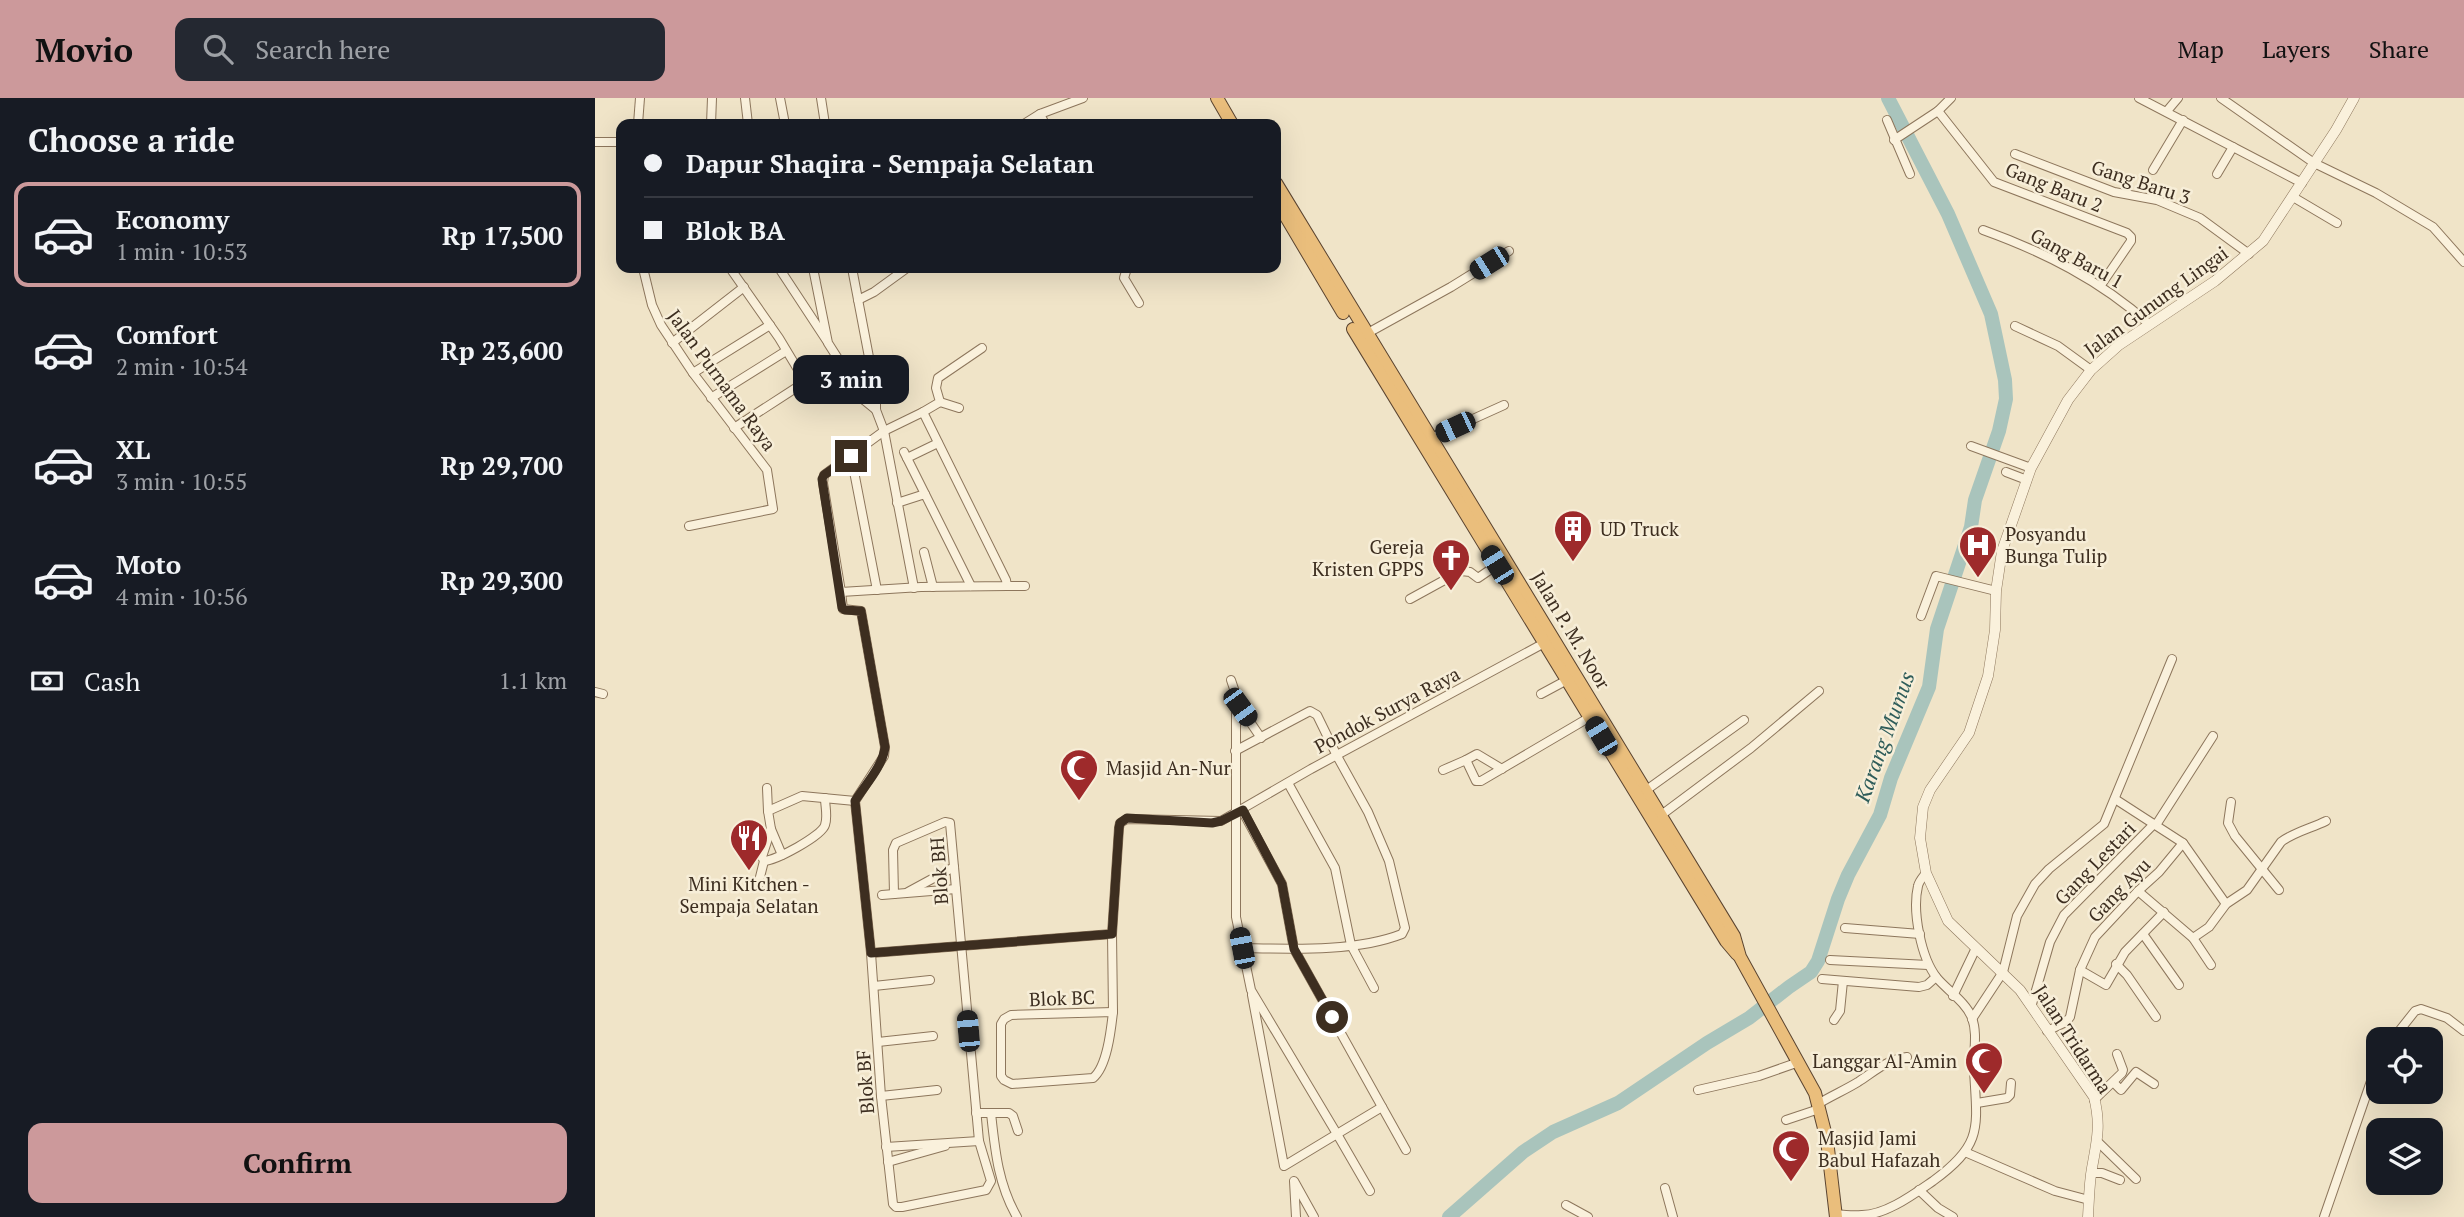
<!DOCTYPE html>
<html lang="en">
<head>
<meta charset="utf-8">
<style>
  body { margin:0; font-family:"PT Serif",serif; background:#242831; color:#f1f3f6; height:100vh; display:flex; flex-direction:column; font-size:26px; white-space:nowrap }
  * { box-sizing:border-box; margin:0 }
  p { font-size:23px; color:#9ea1a6 }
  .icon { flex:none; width:38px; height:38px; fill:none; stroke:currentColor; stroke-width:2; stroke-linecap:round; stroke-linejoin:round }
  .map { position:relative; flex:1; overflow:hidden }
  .side { display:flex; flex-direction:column; background:#171b24; width:595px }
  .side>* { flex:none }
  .banner { position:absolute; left:21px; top:21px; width:665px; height:154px; border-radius:14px; box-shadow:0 7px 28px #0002; display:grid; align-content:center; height:154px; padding:0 28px; background:#171b24 }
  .tools { position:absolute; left:1771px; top:929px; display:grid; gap:14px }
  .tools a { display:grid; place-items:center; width:77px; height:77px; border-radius:14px; background:#171b24; box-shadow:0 7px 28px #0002; font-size:35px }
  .end { position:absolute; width:32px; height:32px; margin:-16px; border:9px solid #3d2e20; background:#fff; box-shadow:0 0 0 4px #fff }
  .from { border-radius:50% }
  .bubble { position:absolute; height:49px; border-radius:14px; background:#171b24; box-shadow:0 7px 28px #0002; font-size:23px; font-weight:600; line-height:49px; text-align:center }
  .car { position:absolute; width:21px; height:42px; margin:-21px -10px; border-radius:9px; box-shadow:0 0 5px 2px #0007; background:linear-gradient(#222 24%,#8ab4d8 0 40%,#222 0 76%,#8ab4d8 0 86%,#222 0) }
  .banner b { display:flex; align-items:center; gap:24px; height:66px; font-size:26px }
  .banner b+b { border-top:2px solid #363941 }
  .banner i { width:18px; height:18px; background:#f1f3f6 }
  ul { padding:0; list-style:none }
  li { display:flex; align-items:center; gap:21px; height:105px; margin:0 14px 10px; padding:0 14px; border:4px solid transparent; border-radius:14px }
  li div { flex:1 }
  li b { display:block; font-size:26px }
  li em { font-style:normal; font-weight:600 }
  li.current { border-color:#cc999b }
  li>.icon { width:63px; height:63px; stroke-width:1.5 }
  h2 { padding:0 28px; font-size:32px; line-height:84px }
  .pay { display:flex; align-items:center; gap:18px; height:77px; padding:0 28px; font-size:26px }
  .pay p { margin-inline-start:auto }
  .action { display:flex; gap:14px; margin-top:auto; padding:14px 28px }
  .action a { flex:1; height:80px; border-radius:14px; background:#cc999b; color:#111; font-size:28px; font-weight:600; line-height:80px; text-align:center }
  header { display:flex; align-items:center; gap:42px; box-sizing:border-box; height:98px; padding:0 35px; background:#cc999b; color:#111 }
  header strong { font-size:33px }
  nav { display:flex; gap:38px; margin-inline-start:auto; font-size:24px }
  .search { width:490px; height:63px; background:#242831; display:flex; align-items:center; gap:18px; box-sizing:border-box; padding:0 24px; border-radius:14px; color:#9ea1a6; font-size:26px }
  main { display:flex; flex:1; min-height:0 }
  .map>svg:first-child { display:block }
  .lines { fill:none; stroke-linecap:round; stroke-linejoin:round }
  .river { stroke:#a9c4bc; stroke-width:14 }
  .minor-casing { stroke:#8d765c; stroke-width:10 }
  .tertiary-casing { stroke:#8d765c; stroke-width:11 }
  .trunk-casing { stroke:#5b4430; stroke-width:14 }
  .minor { stroke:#faf1dc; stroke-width:8 }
  .tertiary { stroke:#faf1dc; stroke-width:10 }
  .trunk { stroke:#eabe7c; stroke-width:12 }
  .route { stroke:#3d2e20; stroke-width:9 }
  .labels { text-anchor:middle; stroke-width:5; stroke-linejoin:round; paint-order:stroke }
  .street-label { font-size:19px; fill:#3d2e20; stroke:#f7eed8 }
  .poi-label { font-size:19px; fill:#3d2e20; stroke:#f7eed8; text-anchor:start }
  .water-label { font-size:21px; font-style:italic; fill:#2f5d5a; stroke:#f7eed8 }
</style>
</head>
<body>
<header>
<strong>Movio</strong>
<div class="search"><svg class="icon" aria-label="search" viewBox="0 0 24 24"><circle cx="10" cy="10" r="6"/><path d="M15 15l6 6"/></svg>Search here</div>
<nav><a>Map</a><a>Layers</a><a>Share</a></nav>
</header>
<main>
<section class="side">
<h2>Choose a ride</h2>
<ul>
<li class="current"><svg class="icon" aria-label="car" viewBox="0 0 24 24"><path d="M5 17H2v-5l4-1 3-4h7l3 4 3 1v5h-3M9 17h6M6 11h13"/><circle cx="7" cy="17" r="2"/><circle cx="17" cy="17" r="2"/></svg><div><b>Economy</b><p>1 min · 10:53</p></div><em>Rp 17,500</em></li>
<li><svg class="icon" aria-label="car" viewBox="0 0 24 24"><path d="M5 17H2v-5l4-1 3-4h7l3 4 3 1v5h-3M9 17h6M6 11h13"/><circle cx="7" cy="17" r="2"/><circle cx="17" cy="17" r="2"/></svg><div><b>Comfort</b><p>2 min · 10:54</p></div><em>Rp 23,600</em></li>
<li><svg class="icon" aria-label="car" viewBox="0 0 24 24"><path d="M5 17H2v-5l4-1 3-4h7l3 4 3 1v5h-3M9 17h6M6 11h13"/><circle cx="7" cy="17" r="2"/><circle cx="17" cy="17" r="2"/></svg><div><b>XL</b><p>3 min · 10:55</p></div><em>Rp 29,700</em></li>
<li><svg class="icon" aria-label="car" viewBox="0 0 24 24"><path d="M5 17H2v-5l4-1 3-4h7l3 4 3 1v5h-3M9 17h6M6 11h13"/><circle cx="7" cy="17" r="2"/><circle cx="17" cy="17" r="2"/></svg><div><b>Moto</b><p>4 min · 10:56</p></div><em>Rp 29,300</em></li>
</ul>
<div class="pay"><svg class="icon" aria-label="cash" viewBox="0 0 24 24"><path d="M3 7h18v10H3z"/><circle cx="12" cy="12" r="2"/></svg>Cash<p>1.1 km</p></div>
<div class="action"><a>Confirm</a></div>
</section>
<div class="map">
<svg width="1869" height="1119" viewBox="0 0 1869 1119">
  <rect width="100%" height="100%" fill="#f0e4c8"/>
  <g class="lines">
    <polyline class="river" points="854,1119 928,1054 958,1034 1023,1005 1112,945 1154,920 1194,889 1216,874 1223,863 1243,801 1253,777 1285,717 1296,680 1334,589 1342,531 1376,429 1380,402 1404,333 1411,301 1410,282 1396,216 1353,116 1293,0"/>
    <defs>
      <g id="minor">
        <polyline points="150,0 153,26"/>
        <polyline points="185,0 190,26"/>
        <polyline points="226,0 230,26"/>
        <polyline points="1544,0 1707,85"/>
        <polyline points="1626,0 1719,65 1781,95 1838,129 1869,164"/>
        <polyline points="1343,13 1399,84 1532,135 1536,139 1536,143 1506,187"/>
        <polyline points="1572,13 1583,0"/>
        <polyline points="445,16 450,26"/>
        <polyline points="1292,22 1315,76"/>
        <polyline points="43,26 45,0"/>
        <polyline points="116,26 117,0"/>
        <polyline points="429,26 445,16 488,0"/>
        <polyline points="1299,42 1343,13 1356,0"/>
        <polyline points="0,44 26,44"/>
        <polyline points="1420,56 1519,94 1562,102 1605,120 1654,156"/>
        <polyline points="1558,72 1588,22"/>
        <polyline points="1622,76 1638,49"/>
        <polyline points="1698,99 1742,125"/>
        <path d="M 1388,132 C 1449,154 1505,182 1554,226"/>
        <polyline points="48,170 57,207 66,227 98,275 172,372 178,411 94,428"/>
        <polyline points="135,170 184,240 217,295"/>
        <polyline points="184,170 232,243"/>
        <polyline points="218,170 233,245 270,303 281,312"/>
        <polyline points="257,170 281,296 281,312 289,333 319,490"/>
        <polyline points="532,170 529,180 544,205"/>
        <polyline points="263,202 279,194 312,170"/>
        <polyline points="1420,228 1463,248 1496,272"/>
        <polyline points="771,236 856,189 914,153"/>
        <polyline points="77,245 149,189"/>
        <polyline points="250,274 275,266"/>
        <polyline points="98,275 175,227"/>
        <polyline points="116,300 191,253"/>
        <polyline points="345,304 364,310"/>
        <polygon points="328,314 411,482 412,488 326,489 246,494 228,385 229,377 289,333"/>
        <polyline points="328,314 345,304 341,290 343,280 387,250"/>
        <polyline points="139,330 210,284"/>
        <polyline points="836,340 909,307"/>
        <polyline points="1376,348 1436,370"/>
        <polyline points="309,354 330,396"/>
        <polyline points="256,358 282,492"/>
        <polyline points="312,360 343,345"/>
        <polyline points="1411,374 1432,382"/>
        <polyline points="302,405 330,396 376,488"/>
        <polyline points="329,454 338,489"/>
        <polyline points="412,488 430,488"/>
        <polyline points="246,494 248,511 266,513 290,649 289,658 260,703 276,855 286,998 298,1106 301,1109 307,1109 391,1092 396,1083 384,1043 355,725 350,724 301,745 298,752 299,796"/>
        <polyline points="815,501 866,473 875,474 883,480 902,467"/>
        <polyline points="1326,518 1341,478 1401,493"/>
        <polyline points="636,582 645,609"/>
        <polyline points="0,594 8,596"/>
        <polyline points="946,596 972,582"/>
        <polyline points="666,640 645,609 641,610 641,819 656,892 742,1036 787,1009"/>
        <path d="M 640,653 L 715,613 L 722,617 L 742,658 L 773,714 L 794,763 L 810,830 L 807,836 C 761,854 697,851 647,850"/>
        <polyline points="871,662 882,656 907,671"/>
        <polyline points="848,672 871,662 881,683 886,683 995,619"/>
        <polyline points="693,685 740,770 756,847 779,890"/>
        <polyline points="172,690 173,713"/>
        <polyline points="1050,693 1149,622"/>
        <polyline points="1520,701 1588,745 1631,806"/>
        <polyline points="1636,704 1633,725 1640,738 1684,792"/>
        <polyline points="647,712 687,786 699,851 811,1052"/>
        <polyline points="1065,718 1156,650 1224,593"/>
        <polyline points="1561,727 1618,638"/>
        <polyline points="176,731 187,757"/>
        <path d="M 169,763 C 180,763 227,738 230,727 C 233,719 230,708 230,700"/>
        <polyline points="163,787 169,763 167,759 176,731 173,713 207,698 260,703"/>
        <path d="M 1543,793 L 1598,840 L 1614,829 L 1631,806 L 1652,792 L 1686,744 C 1699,734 1717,730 1731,723"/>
        <polyline points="313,794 359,769"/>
        <polyline points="287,797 361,791"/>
        <polyline points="1250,830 1325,836"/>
        <polyline points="1548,836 1584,887"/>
        <polyline points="1598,840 1616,867"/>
        <polyline points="276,855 517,836"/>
        <polyline points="1235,862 1333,867"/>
        <polyline points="1521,866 1532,877 1561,919"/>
        <polyline points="1485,872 1511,887 1530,854 1569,814"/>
        <polyline points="1227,881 1324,889 1332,887 1341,879"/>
        <polyline points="279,888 335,882"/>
        <polyline points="657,897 689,1068 742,1036 775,1093"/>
        <polyline points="1358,898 1381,850"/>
        <polyline points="1437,906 1455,844 1469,817 1559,726"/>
        <polyline points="518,914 517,836 524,730 525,725 532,721 626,723 716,671 953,543"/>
        <path d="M 518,914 C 516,932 512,969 498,980 L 417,986 L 409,982 L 406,978 L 406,926 L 409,921 L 416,917 Z"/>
        <polyline points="1377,921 1408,874 1422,818 1440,786 1454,771 1509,726 1577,561"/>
        <polyline points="1239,922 1245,913 1248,883"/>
        <polyline points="1452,933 1471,924 1475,919 1485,872 1500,839 1543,793 1564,774 1588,745"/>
        <polyline points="1797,942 1820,913 1826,911 1852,920 1869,933"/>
        <polyline points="283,944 338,938"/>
        <polyline points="1519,985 1526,992 1541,974 1559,986"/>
        <polyline points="1103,992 1164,978 1204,964"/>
        <polyline points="286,998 342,992"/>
        <polyline points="1499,1002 1527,975 1528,972 1522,956"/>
        <polyline points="1382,1005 1412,1000 1415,997 1416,985"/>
        <path d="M 1223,1006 C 1236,998 1250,992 1263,984 C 1280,973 1291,962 1312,959"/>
        <polyline points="381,1015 414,1015 418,1018 423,1033"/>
        <path d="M 396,1015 C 400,1052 403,1086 422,1119"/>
        <polyline points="1191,1022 1224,1011"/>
        <polyline points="1503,1044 1541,1081"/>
        <polyline points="291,1049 384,1043"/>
        <polyline points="1370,1054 1460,1093 1494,1102"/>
        <polyline points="293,1064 350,1048"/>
        <polyline points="1496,1075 1507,1075 1525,1082"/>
        <polyline points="1070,1090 1078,1119"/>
        <polyline points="1324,1092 1343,1110 1358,1119"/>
        <polyline points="971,1107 993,1119"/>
        <path d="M 1240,1116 C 1249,1117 1258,1118 1267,1117 C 1291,1117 1319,1096 1338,1083 C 1389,1046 1382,1029 1379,972 C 1378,955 1383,936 1377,920 C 1371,904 1352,892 1342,880 C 1326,860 1317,813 1323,788 C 1324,783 1328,779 1331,775"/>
        <polyline points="701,1119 699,1083 719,1119"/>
        <polyline points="1729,1119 1783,963"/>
      </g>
      <path id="tertiary" d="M 1493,1119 C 1494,1103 1494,1086 1497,1070 C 1502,1042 1506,1027 1499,999 L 1425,892 L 1353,823 L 1331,775 L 1325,740 L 1328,709 L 1335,692 L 1374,635 L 1393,578 L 1400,532 L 1401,493 L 1407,453 L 1436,370 L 1473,302 L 1496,272 L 1524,247 L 1620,183 L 1668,143 L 1741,32 L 1759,0"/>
      <g id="trunk">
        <polyline points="622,0 637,26"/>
        <polyline points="681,85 1139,838 1145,859 1220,995 1232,1042 1241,1119"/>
        <polyline points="681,102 748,215"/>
        <polyline points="758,231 1131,843 1142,856"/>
      </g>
    </defs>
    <use href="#minor" class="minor-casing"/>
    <use href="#tertiary" class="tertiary-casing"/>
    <use href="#trunk" class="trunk-casing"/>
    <use href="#minor" class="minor"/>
    <use href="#tertiary" class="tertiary"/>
    <use href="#trunk" class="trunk"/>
  </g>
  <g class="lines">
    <path class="route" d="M 256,358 L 229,377 L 227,381 L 247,510 L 250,512 L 266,513 L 290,649 C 288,668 270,687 260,703 L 276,855 L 517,836 L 524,730 L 525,725 L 532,720 L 617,725 L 626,723 L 648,712 L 687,786 L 699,851 L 737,919"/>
  </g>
  <defs>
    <symbol id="building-pin" viewBox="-11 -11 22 30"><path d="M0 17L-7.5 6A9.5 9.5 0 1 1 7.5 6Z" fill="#9e2a2b" stroke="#f7eed8"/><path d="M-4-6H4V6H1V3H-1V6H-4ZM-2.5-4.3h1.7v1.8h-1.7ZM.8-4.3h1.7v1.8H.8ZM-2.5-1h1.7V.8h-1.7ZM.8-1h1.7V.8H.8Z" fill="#fff"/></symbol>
    <symbol id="hospital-pin" viewBox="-11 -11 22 30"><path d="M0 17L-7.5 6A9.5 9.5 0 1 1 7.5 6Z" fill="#9e2a2b" stroke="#f7eed8"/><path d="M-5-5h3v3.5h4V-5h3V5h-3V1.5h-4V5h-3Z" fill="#fff"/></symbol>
    <symbol id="church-pin" viewBox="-11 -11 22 30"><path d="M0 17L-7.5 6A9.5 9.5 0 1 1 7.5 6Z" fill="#9e2a2b" stroke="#f7eed8"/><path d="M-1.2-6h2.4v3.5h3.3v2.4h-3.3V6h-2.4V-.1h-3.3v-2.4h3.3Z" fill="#fff"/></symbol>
    <symbol id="mosque-pin" viewBox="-11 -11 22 30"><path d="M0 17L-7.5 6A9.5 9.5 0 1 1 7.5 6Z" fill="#9e2a2b" stroke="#f7eed8"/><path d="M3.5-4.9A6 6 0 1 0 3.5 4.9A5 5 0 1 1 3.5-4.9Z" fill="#fff"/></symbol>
    <symbol id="restaurant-pin" viewBox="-11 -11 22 30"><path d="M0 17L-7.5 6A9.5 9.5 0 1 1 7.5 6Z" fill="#9e2a2b" stroke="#f7eed8"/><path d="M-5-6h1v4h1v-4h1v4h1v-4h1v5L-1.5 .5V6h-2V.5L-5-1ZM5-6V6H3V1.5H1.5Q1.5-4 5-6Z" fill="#fff"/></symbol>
  </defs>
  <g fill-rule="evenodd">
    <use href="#building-pin" x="956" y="409" width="44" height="60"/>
    <use href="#hospital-pin" x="1361" y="425" width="44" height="60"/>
    <use href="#church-pin" x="834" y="438" width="44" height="60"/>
    <use href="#mosque-pin" x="462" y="648" width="44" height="60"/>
    <use href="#restaurant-pin" x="132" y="718" width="44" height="60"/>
    <use href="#mosque-pin" x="1367" y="941" width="44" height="60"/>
    <use href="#mosque-pin" x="1174" y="1029" width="44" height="60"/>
  </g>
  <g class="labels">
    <g class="street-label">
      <text transform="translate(1546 84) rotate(18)" y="7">Gang Baru 3</text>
      <text transform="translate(1459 89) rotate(22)" y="7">Gang Baru 2</text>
      <text transform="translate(1482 160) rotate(29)" y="7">Gang Baru 1</text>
      <text transform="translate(1561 203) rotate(-36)" y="7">Jalan Gunung Lingai</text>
      <text transform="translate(127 282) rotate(54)" y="7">Jalan Purnama Raya</text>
      <text transform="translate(976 532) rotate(59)" y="7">Jalan P. M. Noor</text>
      <text transform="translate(792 612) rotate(-28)" y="7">Pondok Surya Raya</text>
      <text transform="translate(1500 765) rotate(-46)" y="7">Gang Lestari</text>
      <text transform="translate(344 773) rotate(-94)" y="7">Blok BH</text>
      <text transform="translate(1524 792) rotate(-46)" y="7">Gang Ayu</text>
      <text transform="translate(467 900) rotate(-2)" y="7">Blok BC</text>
      <text transform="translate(1478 941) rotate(57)" y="7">Jalan Tridarma</text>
      <text transform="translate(270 984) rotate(-94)" y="7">Blok BF</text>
    </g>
    <g class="poi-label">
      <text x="1005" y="438">UD Truck</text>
      <text x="1410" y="443">Posyandu<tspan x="1410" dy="22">Bunga Tulip</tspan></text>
      <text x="829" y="456" text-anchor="end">Gereja<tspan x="829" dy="22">Kristen GPPS</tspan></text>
      <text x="511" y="677">Masjid An-Nur</text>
      <text x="154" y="793" text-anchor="middle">Mini Kitchen -<tspan x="154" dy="22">Sempaja Selatan</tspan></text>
      <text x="1362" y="970" text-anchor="end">Langgar Al-Amin</text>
      <text x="1223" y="1047">Masjid Jami<tspan x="1223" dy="22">Babul Hafazah</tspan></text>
    </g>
    <g class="water-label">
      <text transform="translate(1290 639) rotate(-70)" y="7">Karang Mumus</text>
    </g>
  </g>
</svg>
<div class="tools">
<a><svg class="icon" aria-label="locate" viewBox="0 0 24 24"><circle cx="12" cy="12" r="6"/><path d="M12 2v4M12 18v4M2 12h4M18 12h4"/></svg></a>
<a><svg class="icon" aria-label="layers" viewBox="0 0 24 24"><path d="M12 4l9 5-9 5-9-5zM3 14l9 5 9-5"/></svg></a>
</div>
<i class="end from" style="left:737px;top:919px"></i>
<i class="end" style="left:256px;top:358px"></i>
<div class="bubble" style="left:198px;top:257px;width:116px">3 min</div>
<i class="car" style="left:894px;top:165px;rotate:238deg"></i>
<i class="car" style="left:860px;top:329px;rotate:245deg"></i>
<i class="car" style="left:902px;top:467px;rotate:328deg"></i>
<i class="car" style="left:645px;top:609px;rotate:144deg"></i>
<i class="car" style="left:1006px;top:638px;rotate:329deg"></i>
<i class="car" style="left:647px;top:850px;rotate:349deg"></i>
<i class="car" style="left:373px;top:933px;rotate:355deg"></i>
<div class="banner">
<b><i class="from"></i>Dapur Shaqira - Sempaja Selatan</b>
<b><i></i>Blok BA</b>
</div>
</div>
</main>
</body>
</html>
